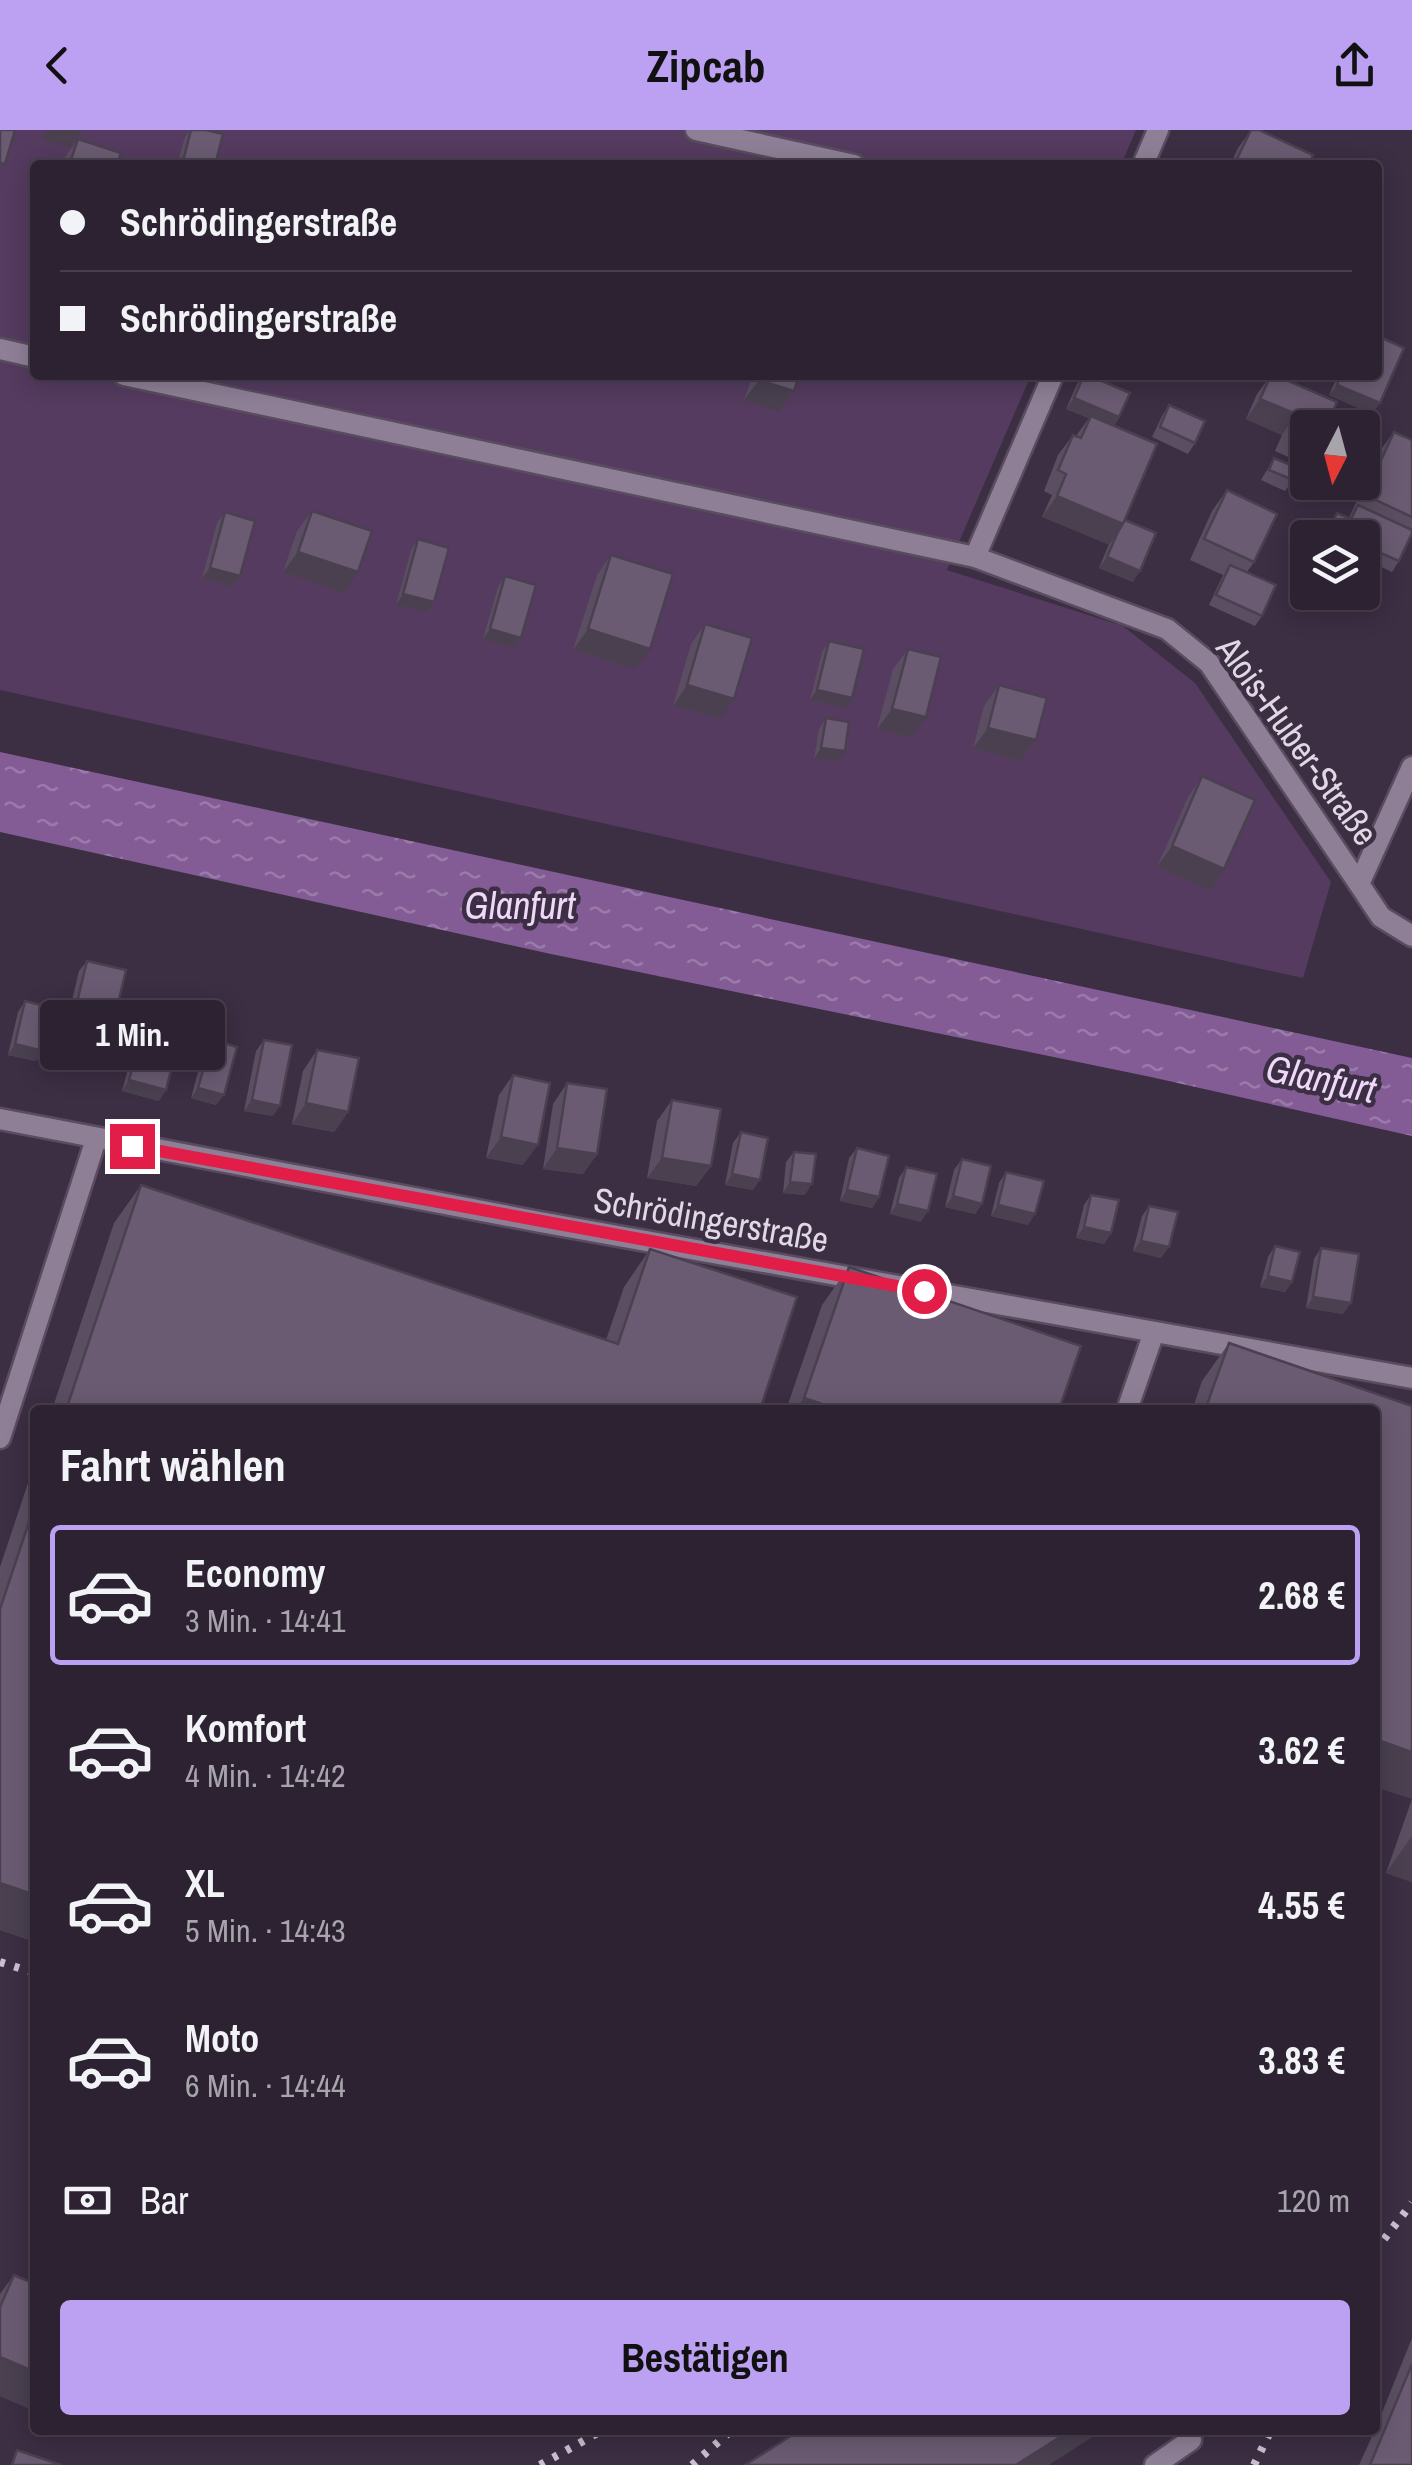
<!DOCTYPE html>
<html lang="de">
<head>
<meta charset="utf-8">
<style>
  body { margin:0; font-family:"Archivo Narrow",sans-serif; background:#392f3e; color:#f1f3f6; height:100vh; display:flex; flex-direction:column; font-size:38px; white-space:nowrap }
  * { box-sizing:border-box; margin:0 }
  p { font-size:32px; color:#a7a4ac }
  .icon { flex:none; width:55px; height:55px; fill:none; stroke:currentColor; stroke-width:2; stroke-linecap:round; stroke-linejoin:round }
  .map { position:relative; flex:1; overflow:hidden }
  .panel { position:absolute; left:30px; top:1275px; width:1350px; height:1030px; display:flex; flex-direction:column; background:#2d2232; border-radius:10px; box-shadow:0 5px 25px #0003,0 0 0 2px #483f4d }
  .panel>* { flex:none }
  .banner { position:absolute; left:30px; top:30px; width:1352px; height:220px; border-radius:10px; box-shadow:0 5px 25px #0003,0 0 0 2px #483f4d; display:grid; align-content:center; height:220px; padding:0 30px; background:#2d2232 }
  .needle { width:65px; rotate:186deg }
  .fabs { position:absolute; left:1290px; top:280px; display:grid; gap:20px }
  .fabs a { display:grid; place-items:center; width:90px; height:90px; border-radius:10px; background:#2d2232; box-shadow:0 5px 25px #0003,0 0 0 2px #483f4d; font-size:50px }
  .end { position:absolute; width:45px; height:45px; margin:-22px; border:12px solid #e11d48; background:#fff; box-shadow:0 0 0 5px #fff }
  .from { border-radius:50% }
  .bubble { position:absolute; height:70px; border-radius:10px; background:#2d2232; box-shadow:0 5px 25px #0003,0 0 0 2px #483f4d; font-size:32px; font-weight:700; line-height:70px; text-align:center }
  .banner b { display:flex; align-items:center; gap:35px; height:95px; font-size:38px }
  .banner b+b { border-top:2px solid #483f4d }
  .banner i { width:25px; height:25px; background:#f1f3f6 }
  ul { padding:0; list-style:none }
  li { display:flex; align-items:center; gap:30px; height:140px; margin:0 20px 15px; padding:0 10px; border:5px solid transparent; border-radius:10px }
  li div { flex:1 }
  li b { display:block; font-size:38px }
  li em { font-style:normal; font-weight:700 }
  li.current { border-color:#bca0f2 }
  li>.icon { width:90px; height:90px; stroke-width:1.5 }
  h2 { padding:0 30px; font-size:45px; line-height:120px }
  .pay { display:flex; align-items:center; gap:25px; height:110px; padding:0 30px; font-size:38px }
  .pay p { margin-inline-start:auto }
  .button { display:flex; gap:20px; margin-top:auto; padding:20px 30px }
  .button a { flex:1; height:115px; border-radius:10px; background:#bca0f2; color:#111; font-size:40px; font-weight:700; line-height:115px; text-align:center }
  header { display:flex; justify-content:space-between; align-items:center; height:130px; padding:0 30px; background:#bca0f2; color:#111; font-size:45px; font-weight:700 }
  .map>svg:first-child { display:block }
  .green { fill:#543b5f }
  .water { fill:url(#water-ripples) }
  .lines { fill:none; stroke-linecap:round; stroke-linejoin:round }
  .service-casing { stroke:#584c5e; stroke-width:25 }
  .minor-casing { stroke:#584c5e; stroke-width:25 }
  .service { stroke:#8e7f96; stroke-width:20 }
  .minor { stroke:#8e7f96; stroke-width:20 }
  .rail { stroke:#cac0cf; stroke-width:8; stroke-dasharray:5 10; stroke-linecap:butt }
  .wall { fill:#5b4e62 }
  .shaded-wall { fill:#4a4050 }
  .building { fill:#6a5b72; stroke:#4a4050; stroke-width:2.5 }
  .route { stroke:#e11d48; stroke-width:12 }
  .labels { text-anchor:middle; stroke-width:9; stroke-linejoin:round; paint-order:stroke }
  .street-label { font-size:35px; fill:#e1d8e5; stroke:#3c2e43 }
  .water-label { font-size:38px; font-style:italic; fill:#efd8fa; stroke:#3c2e43 }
</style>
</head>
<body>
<header><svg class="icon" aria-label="back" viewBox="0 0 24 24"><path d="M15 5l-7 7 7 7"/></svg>Zipcab<svg class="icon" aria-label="share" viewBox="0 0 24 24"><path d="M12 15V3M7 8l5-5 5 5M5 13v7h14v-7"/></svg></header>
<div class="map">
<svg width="1412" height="2335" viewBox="0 0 1412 2335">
  <defs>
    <pattern id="water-ripples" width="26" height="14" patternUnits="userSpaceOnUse" patternTransform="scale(2.5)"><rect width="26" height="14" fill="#835c96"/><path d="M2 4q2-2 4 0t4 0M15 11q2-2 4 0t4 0" fill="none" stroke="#9a7aa9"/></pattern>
  </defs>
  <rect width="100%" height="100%" fill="#3c2e43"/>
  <polygon class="green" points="0,0 1136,0 1121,35 35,35 35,245 1031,245 947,440 1123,496 1195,553 1331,752 1303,848 0,560"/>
  <polygon class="water" points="0,622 1412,928 1412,1006 1151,947 551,824 0,702"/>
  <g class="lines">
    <defs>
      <g id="service">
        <polyline points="696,0 854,35"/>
        <polyline points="0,219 35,227"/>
        <polyline points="124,245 975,427"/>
        <polyline points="1127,1280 1154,1202"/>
        <polyline points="0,1308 96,1009"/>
        <polyline points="1155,2335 1191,2310"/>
      </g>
      <g id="minor">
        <polyline points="1143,35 1158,0"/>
        <polyline points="1053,245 975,427 1167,499 1209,533 1359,754"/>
        <polyline points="1412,637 1359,754 1381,787 1412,806"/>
        <polyline points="0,989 540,1092 1412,1248"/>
      </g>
    </defs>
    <use href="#service" class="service-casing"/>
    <use href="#minor" class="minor-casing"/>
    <use href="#service" class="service"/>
    <use href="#minor" class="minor"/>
    <g class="rail">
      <polyline points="0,1832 35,1843"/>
      <polyline points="1375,2121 1412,2073"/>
      <polyline points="540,2335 603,2300"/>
      <polyline points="692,2335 732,2300"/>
      <polyline points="1254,2335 1271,2300"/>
    </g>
  </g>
  <g class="wall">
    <polygon points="190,0 206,0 215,35 177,35 185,7"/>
    <polygon points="1251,0 1309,35 1230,35 1238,18"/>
    <polygon points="78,9 117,35 61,35 63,30"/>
    <polygon points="753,245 799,245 794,261 779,282 744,270"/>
    <polygon points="1083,245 1119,287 1114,296 1133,452 1099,438 1109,414 1042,387 1052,365 1044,361 1058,325 1073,305 1076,306 1089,288 1066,279 1077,254"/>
    <polygon points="1271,245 1308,298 1308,329 1304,334 1275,321 1282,305 1246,289 1257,264"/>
    <polygon points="1338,245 1378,245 1372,284 1329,265"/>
    <polygon points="1169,275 1195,313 1188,324 1152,307 1162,286"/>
    <polygon points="1394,302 1412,310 1412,398 1399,431 1392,442 1362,428 1362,408 1323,408 1337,383 1349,388 1379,322"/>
    <polygon points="1274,328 1293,350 1285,361 1261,350"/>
    <polygon points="1227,360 1254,432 1247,442 1262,486 1255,496 1209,475 1223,445 1190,430 1212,381"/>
    <polygon points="312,381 344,463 283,442 297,401"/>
    <polygon points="225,382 232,457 202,448 217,393"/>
    <polygon points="418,409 434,472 426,483 396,475 411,420"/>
    <polygon points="611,425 635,539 573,520 597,445"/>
    <polygon points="505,446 521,508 514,519 483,509 498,457"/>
    <polygon points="705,494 720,589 673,576 691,514"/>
    <polygon points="829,511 852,568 845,578 810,570 822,522"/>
    <polygon points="908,519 911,608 877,599 893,539"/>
    <polygon points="999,555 1036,610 1021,631 973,618 984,576"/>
    <polygon points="826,588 837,632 814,629 819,599"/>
    <polygon points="1202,646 1210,760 1157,737 1188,667"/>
    <polygon points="87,831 109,892 69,883 79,841"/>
    <polygon points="25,871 43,921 36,931 8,925 18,882"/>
    <polygon points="143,900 159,971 122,961 136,910"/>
    <polygon points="212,909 216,975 191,968 204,920"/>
    <polygon points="264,910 273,986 244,981 256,921"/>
    <polygon points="317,920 348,982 334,1002 292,994 303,941"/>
    <polygon points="513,945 523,1035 486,1028 499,965"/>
    <polygon points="567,953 597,1024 583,1044 543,1039 553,974"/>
    <polygon points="672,970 711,1036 696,1056 647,1048 657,991"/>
    <polygon points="741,1002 753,1060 725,1055 733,1013"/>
    <polygon points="857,1018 879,1067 872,1078 840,1071 849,1028"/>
    <polygon points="794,1022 805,1065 783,1063 786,1032"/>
    <polygon points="962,1029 982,1074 975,1084 945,1077 954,1040"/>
    <polygon points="906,1037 921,1092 890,1084 899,1048"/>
    <polygon points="1006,1042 1028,1095 991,1086 999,1053"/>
    <polygon points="141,1055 606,1210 624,1157 650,1119 760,1280 52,1280 114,1093"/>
    <polygon points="1091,1065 1111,1103 1104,1114 1076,1108 1084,1075"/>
    <polygon points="1149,1076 1161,1128 1133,1121 1142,1086"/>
    <polygon points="1275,1116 1292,1152 1285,1162 1260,1157 1268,1127"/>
    <polygon points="1321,1118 1343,1184 1306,1178 1314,1129"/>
    <polygon points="849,1137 1059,1280 786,1280 822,1175"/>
    <polygon points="1229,1213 1412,1276 1412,1752 1386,1743 1412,1669 1375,1280 1192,1280 1202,1251"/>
    <polygon points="35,1332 35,1812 0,1800 0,1437"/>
    <polygon points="14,2145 35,2154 35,2281 0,2266 0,2164"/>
    <polygon points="1412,2208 1412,2335 1359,2335 1375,2300"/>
  </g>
  <g class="shaded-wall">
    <polygon points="47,0 82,0 69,18 41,9"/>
    <polygon points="759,250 794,261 779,282 744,270"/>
    <polygon points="1337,255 1380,273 1372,284 1329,265"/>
    <polygon points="1074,268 1119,287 1112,298 1066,279"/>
    <polygon points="1260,269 1296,284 1282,305 1246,289"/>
    <polygon points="1057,366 1123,394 1109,415 1042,387"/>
    <polygon points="298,422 358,442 344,463 283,442"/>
    <polygon points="1107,427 1140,441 1133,452 1099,438"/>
    <polygon points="210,438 240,446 232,457 202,448"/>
    <polygon points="403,464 434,472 426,483 396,475"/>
    <polygon points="490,499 521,508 514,519 483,509"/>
    <polygon points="588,499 650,519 635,539 573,520"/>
    <polygon points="687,555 734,569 720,589 673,576"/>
    <polygon points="817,560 852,568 845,578 810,570"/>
    <polygon points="892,579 926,587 911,608 877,599"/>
    <polygon points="988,598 1036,610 1021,631 973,618"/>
    <polygon points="821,618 845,621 837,632 814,629"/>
    <polygon points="1172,716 1224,739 1210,760 1157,737"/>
    <polygon points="77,872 116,882 109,892 69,883"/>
    <polygon points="15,914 43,921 36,931 8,925"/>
    <polygon points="129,950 166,960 159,971 122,961"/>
    <polygon points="198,958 224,965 216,975 191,968"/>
    <polygon points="252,970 280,976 273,986 244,981"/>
    <polygon points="306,973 348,982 334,1002 292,994"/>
    <polygon points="501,1007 538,1015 523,1035 486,1028"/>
    <polygon points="557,1018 597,1024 583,1044 543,1039"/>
    <polygon points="662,1028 711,1036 696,1056 647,1048"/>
    <polygon points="732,1044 760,1050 753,1060 725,1055"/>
    <polygon points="790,1052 812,1054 805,1065 783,1063"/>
    <polygon points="847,1060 879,1067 872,1078 840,1071"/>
    <polygon points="953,1066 982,1074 975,1084 945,1077"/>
    <polygon points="897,1074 928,1081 921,1092 890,1084"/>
    <polygon points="998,1075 1035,1084 1028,1095 991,1086"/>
    <polygon points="1084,1097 1111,1103 1104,1114 1076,1108"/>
    <polygon points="1141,1111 1169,1117 1161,1128 1133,1121"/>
    <polygon points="1268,1146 1292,1152 1285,1162 1260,1157"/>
    <polygon points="1313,1167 1351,1173 1343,1184 1306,1178"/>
    <polygon points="804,1268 840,1280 795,1280"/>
    <polygon points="1375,1609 1412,1622 1412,1669 1375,1657"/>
    <polygon points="1412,1706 1412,1752 1386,1743"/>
    <polygon points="0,1753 35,1765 35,1812 0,1800"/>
    <polygon points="0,2227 35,2242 35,2281 0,2266"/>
    <polygon points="1071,2300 1103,2300 1049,2335 1016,2335"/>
  </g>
  <g class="building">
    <polygon points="0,0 15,0 5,34 0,33"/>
    <polygon points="191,0 206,0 223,4 215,35 182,35"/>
    <polygon points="1251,0 1259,0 1313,25 1309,35 1234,35"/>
    <polygon points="78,9 121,23 117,35 69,35"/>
    <polygon points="281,31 300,35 280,35"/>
    <polygon points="1378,206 1404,218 1380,273 1337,255 1341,245 1378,245"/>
    <polygon points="760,245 799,245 794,261 759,250"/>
    <polygon points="1084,245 1088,245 1130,263 1119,287 1074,268"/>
    <polygon points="1271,245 1275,245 1337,272 1326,298 1308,298 1308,309 1289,300 1296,284 1260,269"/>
    <polygon points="1169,275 1205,291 1195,313 1160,297"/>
    <polygon points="1091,286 1157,314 1123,394 1057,366 1066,344 1058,340 1073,305 1081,308"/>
    <polygon points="1394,302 1412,310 1412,387 1365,365"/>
    <polygon points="1274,328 1298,338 1293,350 1269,340"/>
    <polygon points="1227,360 1277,384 1254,432 1204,409"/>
    <polygon points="1358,375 1412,400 1412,403 1399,431 1362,415 1362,408 1347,408 1329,400 1337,383 1351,389"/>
    <polygon points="312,381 372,401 358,442 298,422"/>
    <polygon points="225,382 255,391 240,446 210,438"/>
    <polygon points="1125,390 1156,403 1140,441 1107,427 1117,404"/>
    <polygon points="418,409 449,418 434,472 403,464"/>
    <polygon points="611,425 673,444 650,519 588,499"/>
    <polygon points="1230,435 1276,455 1262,486 1216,465"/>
    <polygon points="505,446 536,455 521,508 490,499"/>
    <polygon points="705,494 752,508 734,569 687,555"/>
    <polygon points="829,511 864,519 852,568 817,560"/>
    <polygon points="908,519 941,527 926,587 892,579"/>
    <polygon points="999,555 1047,568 1036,610 988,598"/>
    <polygon points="826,588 849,592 845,621 821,618"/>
    <polygon points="1202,646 1255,670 1224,739 1172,716"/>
    <polygon points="87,831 126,840 116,882 77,872"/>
    <polygon points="25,871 52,878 43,921 15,914"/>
    <polygon points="143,900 179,909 166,960 129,950"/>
    <polygon points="212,909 237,917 224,965 198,958"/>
    <polygon points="264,910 292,915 280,976 252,970"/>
    <polygon points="317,920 359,928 348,982 306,973"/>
    <polygon points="513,945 550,953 538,1015 501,1007"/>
    <polygon points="567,953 607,959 597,1024 557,1018"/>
    <polygon points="672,970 721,979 711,1036 662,1028"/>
    <polygon points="741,1002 768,1008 760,1050 732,1044"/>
    <polygon points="857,1018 889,1026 879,1067 847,1060"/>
    <polygon points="794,1022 816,1024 812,1054 790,1052"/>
    <polygon points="962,1029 991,1036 982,1074 953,1066"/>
    <polygon points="906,1037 937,1044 928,1081 897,1074"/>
    <polygon points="1006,1042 1044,1051 1035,1084 998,1075"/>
    <polygon points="141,1055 618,1214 650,1119 797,1167 760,1280 66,1280"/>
    <polygon points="1091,1065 1119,1070 1111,1103 1084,1097"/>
    <polygon points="1149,1076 1178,1082 1169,1117 1141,1111"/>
    <polygon points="1275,1116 1300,1122 1292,1152 1268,1146"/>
    <polygon points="1321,1118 1359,1124 1351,1173 1313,1167"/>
    <polygon points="849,1137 1081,1216 1059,1280 840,1280 804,1268"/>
    <polygon points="1229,1213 1412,1276 1412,1622 1375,1609 1375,1280 1205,1280"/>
    <polygon points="35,1374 35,1765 0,1753 0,1479"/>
    <polygon points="14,2145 35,2154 35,2242 0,2227 0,2177"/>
    <polygon points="1412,2234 1412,2335 1370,2335"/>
    <polygon points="800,2300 1071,2300 1016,2335 745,2335"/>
    <polygon points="17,2320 61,2335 12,2335"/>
  </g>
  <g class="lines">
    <polyline class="route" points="132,1016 924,1161"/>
  </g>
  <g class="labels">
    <g class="street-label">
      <text transform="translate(1297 611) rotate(54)" y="12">Alois-Huber-Straße</text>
      <text transform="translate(711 1090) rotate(10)" y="12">Schrödingerstraße</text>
    </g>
    <g class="water-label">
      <text x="520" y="789">Glanfurt</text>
      <text transform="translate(1321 949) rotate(12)" y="13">Glanfurt</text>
    </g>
  </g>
</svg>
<div class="fabs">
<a><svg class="needle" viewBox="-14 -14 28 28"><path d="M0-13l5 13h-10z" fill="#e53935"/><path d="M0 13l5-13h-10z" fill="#a7a4ac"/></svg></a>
<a><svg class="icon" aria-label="layers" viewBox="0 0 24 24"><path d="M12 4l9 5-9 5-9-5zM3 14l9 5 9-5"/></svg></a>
</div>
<i class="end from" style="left:924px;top:1161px"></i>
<i class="end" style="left:132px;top:1016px"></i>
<div class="bubble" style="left:40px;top:870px;width:185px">1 Min.</div>
<div class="banner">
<b><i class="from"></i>Schrödingerstraße</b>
<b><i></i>Schrödingerstraße</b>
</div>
<section class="panel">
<h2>Fahrt wählen</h2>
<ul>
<li class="current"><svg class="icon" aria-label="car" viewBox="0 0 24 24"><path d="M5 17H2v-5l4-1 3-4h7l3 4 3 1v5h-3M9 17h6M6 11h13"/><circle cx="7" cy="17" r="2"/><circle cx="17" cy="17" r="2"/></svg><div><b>Economy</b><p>3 Min. · 14:41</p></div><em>2.68 €</em></li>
<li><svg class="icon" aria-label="car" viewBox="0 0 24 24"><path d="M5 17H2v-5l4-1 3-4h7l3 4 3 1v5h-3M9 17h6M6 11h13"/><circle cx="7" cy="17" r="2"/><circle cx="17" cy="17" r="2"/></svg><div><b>Komfort</b><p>4 Min. · 14:42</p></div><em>3.62 €</em></li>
<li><svg class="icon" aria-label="car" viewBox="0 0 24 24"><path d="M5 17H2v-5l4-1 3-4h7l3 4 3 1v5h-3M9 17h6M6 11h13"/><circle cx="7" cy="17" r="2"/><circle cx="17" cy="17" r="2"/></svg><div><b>XL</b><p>5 Min. · 14:43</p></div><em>4.55 €</em></li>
<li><svg class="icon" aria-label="car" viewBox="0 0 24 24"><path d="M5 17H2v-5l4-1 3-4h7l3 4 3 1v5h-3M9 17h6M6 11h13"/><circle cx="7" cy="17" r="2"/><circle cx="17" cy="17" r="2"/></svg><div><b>Moto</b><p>6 Min. · 14:44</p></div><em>3.83 €</em></li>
</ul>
<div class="pay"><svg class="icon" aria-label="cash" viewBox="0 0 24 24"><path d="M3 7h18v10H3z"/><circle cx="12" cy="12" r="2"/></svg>Bar<p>120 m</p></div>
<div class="button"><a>Bestätigen</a></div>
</section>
</div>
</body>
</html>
